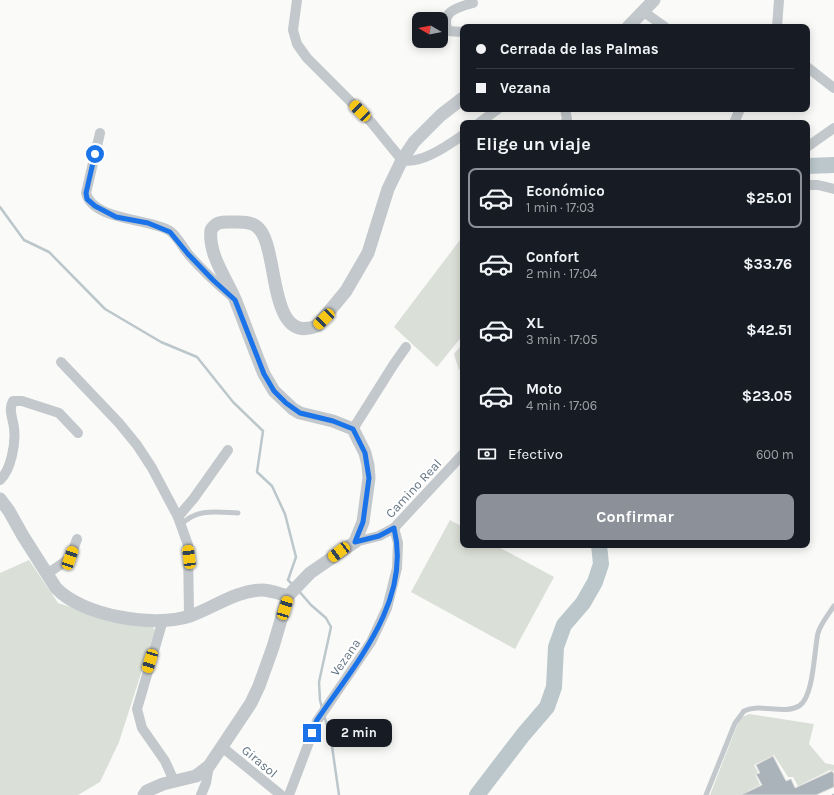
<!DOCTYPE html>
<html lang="es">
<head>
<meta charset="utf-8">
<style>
  body { margin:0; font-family:Karla,sans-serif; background:#20242c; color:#f1f3f6; height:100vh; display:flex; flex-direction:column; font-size:15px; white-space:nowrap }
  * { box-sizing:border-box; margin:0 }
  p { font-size:13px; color:#9ea1a6 }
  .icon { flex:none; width:22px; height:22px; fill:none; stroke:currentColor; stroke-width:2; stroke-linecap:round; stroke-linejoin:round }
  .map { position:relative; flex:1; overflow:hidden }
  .side { position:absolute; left:460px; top:120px; width:350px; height:428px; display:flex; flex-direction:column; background:#171b24; border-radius:8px; box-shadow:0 2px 10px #0003 }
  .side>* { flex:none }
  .guide { position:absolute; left:460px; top:24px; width:350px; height:88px; border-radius:8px; box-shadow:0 2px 10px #0003; display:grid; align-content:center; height:88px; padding:0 16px; background:#171b24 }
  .needle { width:26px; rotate:279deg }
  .tools { position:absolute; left:412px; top:12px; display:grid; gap:8px }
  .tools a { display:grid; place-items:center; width:36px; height:36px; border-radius:8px; background:#171b24; box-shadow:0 2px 10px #0003; font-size:20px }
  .end { position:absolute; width:18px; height:18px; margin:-9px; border:5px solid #1a73e8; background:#fff; box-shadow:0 0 0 2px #fff }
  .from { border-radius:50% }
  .bubble { position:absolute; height:28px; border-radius:8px; background:#171b24; box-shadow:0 2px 10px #0003; font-size:13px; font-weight:700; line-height:28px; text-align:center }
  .car { position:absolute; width:12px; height:24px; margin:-12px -6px; border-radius:5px; box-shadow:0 0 3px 1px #0007; background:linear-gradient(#f5c518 24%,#345 0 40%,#f5c518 0 76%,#345 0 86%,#f5c518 0) }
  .guide b { display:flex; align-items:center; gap:14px; height:38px; font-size:15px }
  .guide b+b { border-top:1px solid #363941 }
  .guide i { width:10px; height:10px; background:#f1f3f6 }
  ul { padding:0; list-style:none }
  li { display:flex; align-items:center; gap:12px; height:60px; margin:0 8px 6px; padding:0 8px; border:2px solid transparent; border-radius:8px }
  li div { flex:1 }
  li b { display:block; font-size:15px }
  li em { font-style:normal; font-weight:700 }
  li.on { border-color:#8c9099 }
  li>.icon { width:36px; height:36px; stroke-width:1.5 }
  h2 { padding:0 16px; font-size:18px; line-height:48px }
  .pay { display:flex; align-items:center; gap:10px; height:44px; padding:0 16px; font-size:15px }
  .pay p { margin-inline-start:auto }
  .primary-button { display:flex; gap:8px; margin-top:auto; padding:8px 16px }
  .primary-button a { flex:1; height:46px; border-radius:8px; background:#8c9099; color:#fff; font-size:16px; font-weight:700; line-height:46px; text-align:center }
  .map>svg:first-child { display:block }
  .green { fill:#dadfd7 }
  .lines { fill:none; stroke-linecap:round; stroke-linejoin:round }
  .stream { stroke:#bbc7cb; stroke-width:2.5 }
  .river { stroke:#bbc7cb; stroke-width:16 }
  .building { fill:#aab3b9; stroke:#dcdcda }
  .path { stroke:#bbbfc2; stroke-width:1.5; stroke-dasharray:2 2; stroke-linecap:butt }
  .service { stroke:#c3c8cc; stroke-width:5 }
  .minor { stroke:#c3c8cc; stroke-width:10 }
  .tertiary { stroke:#c3c8cc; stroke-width:13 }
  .route { stroke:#1a73e8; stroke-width:5 }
  .labels { text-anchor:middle; stroke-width:4; stroke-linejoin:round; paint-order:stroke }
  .street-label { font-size:13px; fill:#657683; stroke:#fff }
</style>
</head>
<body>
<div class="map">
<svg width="834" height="795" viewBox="0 0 834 795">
  <rect width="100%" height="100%" fill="#fafaf8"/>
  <g class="green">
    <polygon points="463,236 463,335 437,367 394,327"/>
    <polygon points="463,343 463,368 459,370 454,354"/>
    <polygon points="450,520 463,527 463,545 495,545 554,577 515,649 411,592"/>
    <polygon points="29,560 58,603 118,622 150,624 155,630 119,742 100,782 78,795 0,795 0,573"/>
    <polygon points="749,714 814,724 809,744 825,763 834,765 834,771 830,770 798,786 793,777 788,777 774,755 754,765 758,772 755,774 760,785 748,791 750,795 710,795 740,718"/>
  </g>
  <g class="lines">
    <g class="stream">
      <polyline points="0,207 24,240 49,252 105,309 161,342 197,357 233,402 263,431 257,472 272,486 285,514 296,557 288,580 293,585"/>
      <polyline points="298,590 311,605 326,618 331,627 319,682 320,700 322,708"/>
      <polyline points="324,715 331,739 339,795"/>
    </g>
    <g class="river">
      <polyline points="807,166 834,165"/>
      <polyline points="477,795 523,735 547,707 554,687 556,647 564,625 583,603 595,582 601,564 599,545"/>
    </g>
  </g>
  <polygon class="building" points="773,756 786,781 791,779 795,788 832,771 834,774 834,787 816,795 741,795 762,785 756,774 760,773 756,765"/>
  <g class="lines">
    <polyline class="path" points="832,795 834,794"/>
    <g class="service">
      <path d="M 181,525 C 196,508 217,512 238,513"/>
      <path d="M 706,795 L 735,723 L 744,711 C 761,703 783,715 799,706 C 814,697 814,650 818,633 C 821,623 828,615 834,606"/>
    </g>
    <g class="minor">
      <path d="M 297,0 L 293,30 L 297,44 L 307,58 L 371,122 L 402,160 C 421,165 448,145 463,135"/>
      <polyline points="644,12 665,27"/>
      <polyline points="777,27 779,0"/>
      <path d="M 463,32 L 448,31 C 439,11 459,7 473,3"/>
      <polyline points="807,67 834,88"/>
      <polyline points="565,109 567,119 565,123"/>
      <polyline points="479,123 498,109"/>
      <polyline points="734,123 740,109"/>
      <path d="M 100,133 L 86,193 C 93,221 149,218 170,231 C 178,237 183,248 189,255 C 203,271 218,285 234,298"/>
      <polyline points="807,147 834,128"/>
      <polyline points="807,185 818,185 834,189"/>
      <polyline points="61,362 119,423 137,445 152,468 178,517 188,545 189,616"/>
      <polyline points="353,429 394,364 406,347"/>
      <path d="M 0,480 C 11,470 16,443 14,428 C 13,418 8,410 13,401 L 22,401 L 59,413 L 78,433"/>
      <polyline points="178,517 194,498 228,450"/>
      <polyline points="355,542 379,536 394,528 463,454"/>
      <polyline points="47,574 70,558 77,539"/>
      <polyline points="163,620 137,709 142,728 165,761 174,781"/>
      <polyline points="222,747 281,795"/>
      <polyline points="201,795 206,783 209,766"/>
      <polyline points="289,795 317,721 371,642 387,608 397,568 398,543 394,528"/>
    </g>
    <g class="tertiary">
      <polyline points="628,27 654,0"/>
      <path d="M 0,499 L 9,511 L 23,536 L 56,588 C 83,616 154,628 190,616 C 213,608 237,590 262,590 C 270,590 280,594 288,596"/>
      <path d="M 144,795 L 147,791 L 163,784 L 196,776 L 209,766 L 251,703 L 259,686 L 273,647 L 288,596 L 310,573 L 355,542 L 363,522 L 369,478 L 368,465 L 365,453 L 353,429 L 333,421 L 300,413 L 293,409 L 274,391 L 264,374 C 254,350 245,324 235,299 C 226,278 208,254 211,230 C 216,221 223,222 232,222 C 240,222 249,221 256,226 C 281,243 265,346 317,326 L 346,291 L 368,253 L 388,189 L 402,160 L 414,142 L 441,115 L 463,98"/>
    </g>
  </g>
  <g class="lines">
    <path class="route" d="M 95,154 L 86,193 L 87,199 L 95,206 L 116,217 L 148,223 L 170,232 L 188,254 L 213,280 L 235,300 L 264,374 L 274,391 L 286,403 L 300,413 L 333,421 L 353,429 L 365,453 L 369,478 L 363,522 L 355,542 L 379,536 L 394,528 C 412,601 355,664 317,720 L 312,733"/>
  </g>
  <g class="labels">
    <g class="street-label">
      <text transform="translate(413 488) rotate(-47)" y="5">Camino Real</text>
      <text transform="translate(345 657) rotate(-55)" y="5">Vezana</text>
      <text transform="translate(260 761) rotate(40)" y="5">Girasol</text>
    </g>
  </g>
</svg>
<div class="tools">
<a><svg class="needle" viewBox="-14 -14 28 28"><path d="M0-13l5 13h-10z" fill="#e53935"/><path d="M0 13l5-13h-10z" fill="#9ea1a6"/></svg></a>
</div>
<i class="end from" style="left:95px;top:154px"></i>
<i class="end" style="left:312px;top:733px"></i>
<div class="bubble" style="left:326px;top:719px;width:66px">2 min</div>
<i class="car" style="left:360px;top:111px;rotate:315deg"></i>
<i class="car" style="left:324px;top:319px;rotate:226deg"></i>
<i class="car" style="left:339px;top:552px;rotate:233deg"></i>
<i class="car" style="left:189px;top:557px;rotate:353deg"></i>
<i class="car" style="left:70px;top:558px;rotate:19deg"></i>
<i class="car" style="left:285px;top:608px;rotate:17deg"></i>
<i class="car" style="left:150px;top:661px;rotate:197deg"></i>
<div class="guide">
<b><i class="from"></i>Cerrada de las Palmas</b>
<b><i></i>Vezana</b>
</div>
<section class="side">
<h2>Elige un viaje</h2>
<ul>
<li class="on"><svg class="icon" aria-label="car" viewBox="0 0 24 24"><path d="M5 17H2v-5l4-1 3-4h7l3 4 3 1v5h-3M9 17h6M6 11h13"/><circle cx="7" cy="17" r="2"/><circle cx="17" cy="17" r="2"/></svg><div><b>Económico</b><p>1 min · 17:03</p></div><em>$25.01</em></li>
<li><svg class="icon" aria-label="car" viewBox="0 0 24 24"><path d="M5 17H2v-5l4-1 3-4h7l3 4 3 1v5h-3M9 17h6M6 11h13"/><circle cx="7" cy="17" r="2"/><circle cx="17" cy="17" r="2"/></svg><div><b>Confort</b><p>2 min · 17:04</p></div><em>$33.76</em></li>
<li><svg class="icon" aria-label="car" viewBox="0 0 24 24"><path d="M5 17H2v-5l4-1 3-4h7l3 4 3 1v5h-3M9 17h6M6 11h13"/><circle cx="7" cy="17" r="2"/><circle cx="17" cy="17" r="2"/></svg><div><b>XL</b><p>3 min · 17:05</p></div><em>$42.51</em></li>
<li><svg class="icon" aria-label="car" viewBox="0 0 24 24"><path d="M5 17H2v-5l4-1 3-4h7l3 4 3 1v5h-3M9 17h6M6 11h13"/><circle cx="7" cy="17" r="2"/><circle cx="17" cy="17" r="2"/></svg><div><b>Moto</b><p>4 min · 17:06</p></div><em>$23.05</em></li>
</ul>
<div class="pay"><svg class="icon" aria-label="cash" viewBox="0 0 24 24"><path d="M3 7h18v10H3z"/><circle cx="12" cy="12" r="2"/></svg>Efectivo<p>600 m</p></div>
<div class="primary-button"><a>Confirmar</a></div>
</section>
</div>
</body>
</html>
